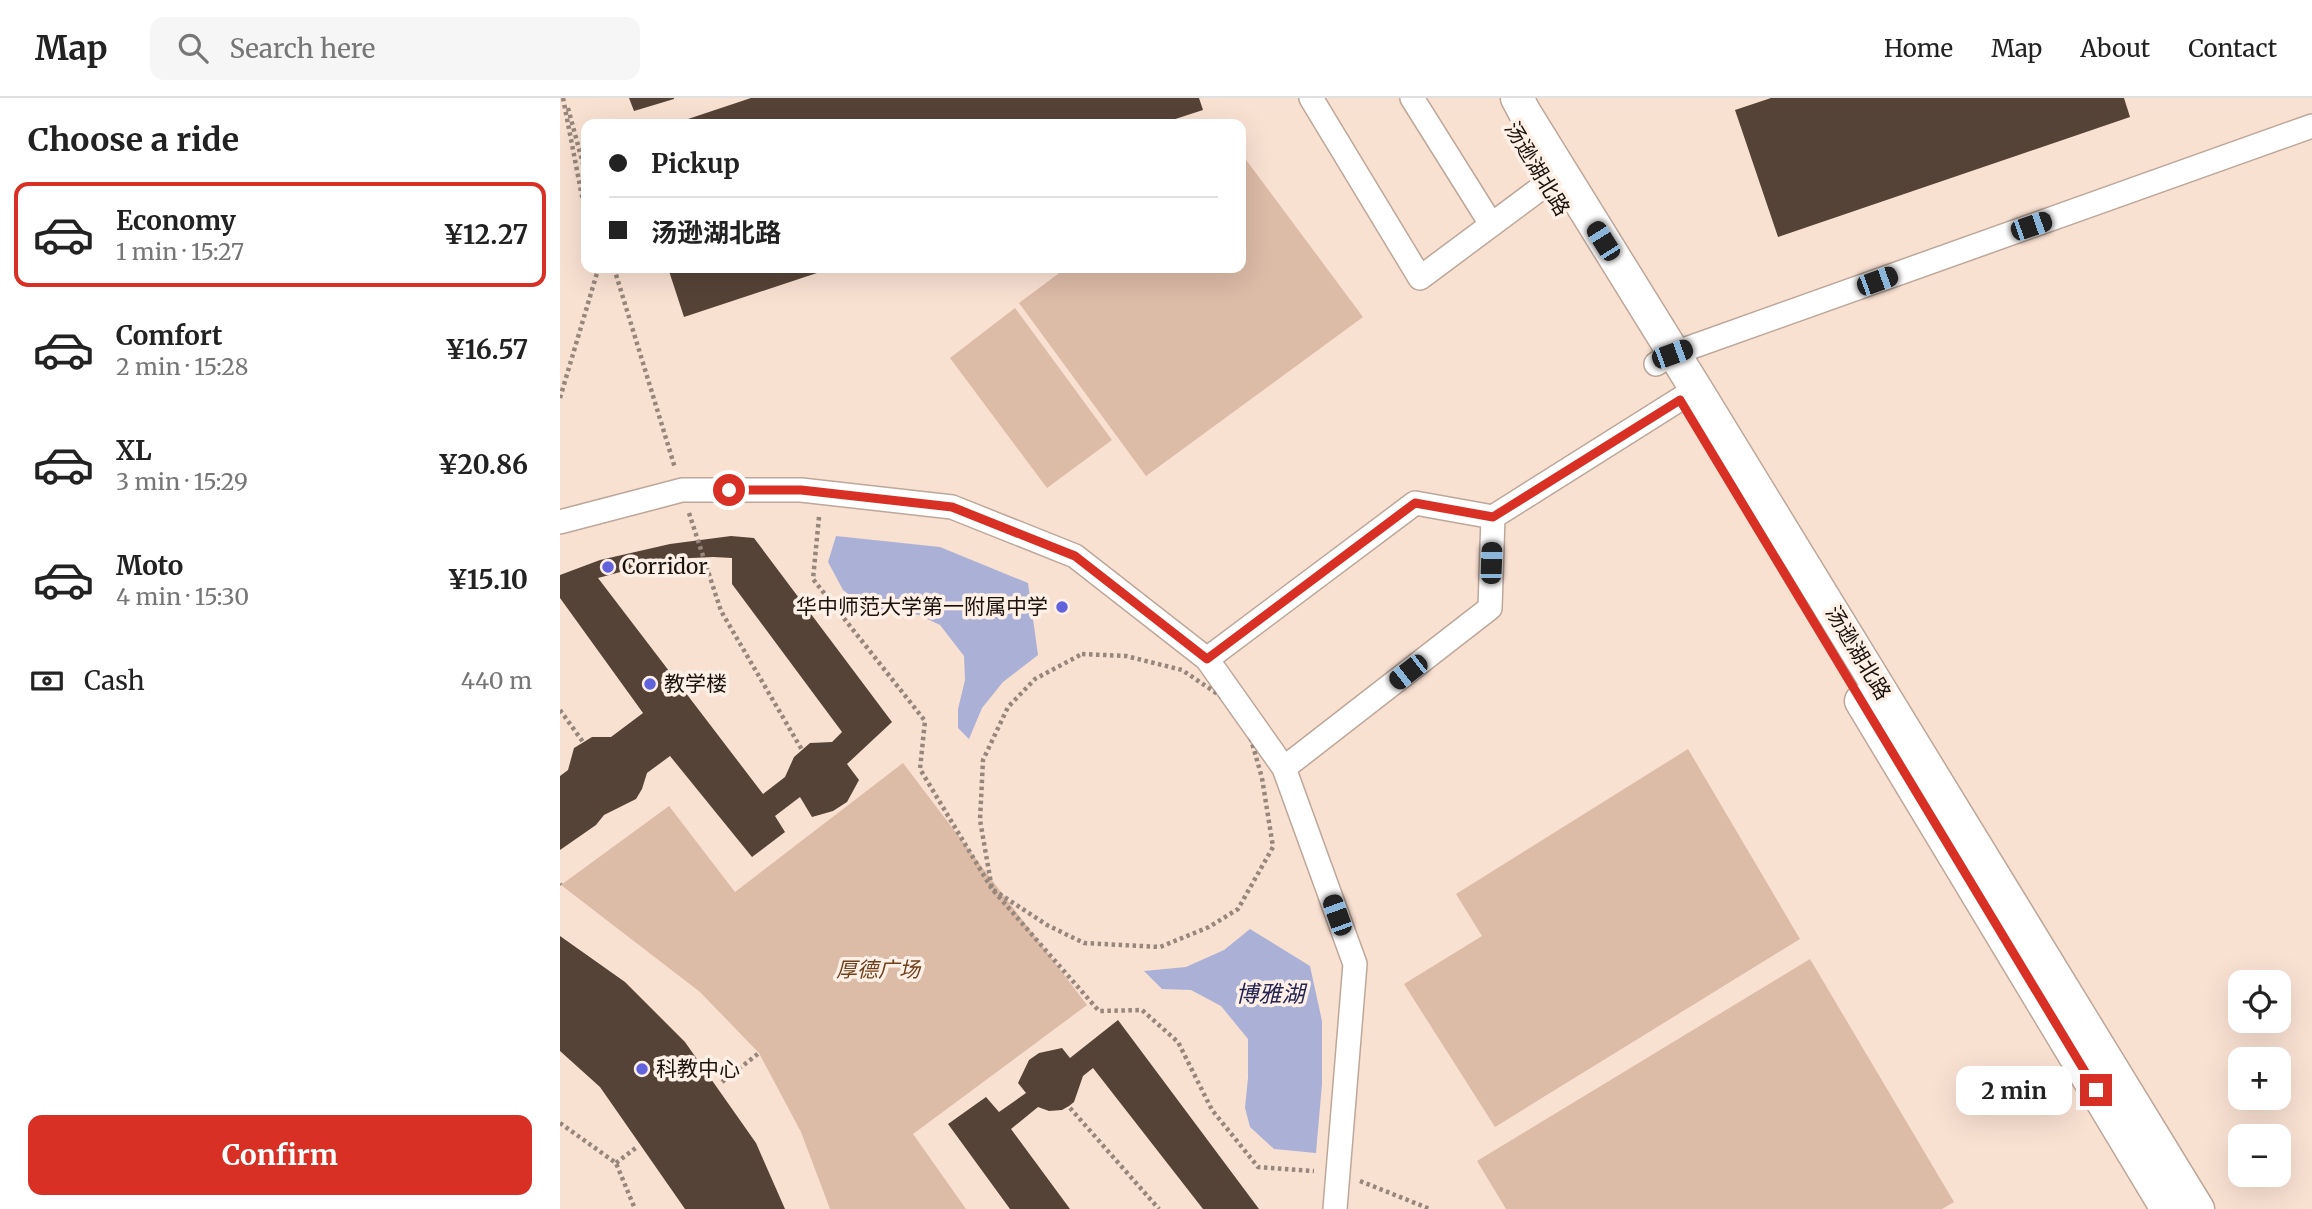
<!DOCTYPE html>
<html lang="en">
<head>
<meta charset="utf-8">
<style>
  body { margin:0; font-family:Merriweather,"Noto Sans SC",serif; background:#f6f6f6; color:#222; height:100vh; display:flex; flex-direction:column; font-size:26px; white-space:nowrap }
  * { box-sizing:border-box; margin:0 }
  p { font-size:23px; color:#767676 }
  .icon { flex:none; width:38px; height:38px; fill:none; stroke:currentColor; stroke-width:2; stroke-linecap:round; stroke-linejoin:round }
  .map { position:relative; flex:1; overflow:hidden }
  .panel { display:flex; flex-direction:column; background:#fff; width:560px }
  .panel>* { flex:none }
  .hud { position:absolute; left:21px; top:21px; width:665px; height:154px; border-radius:14px; box-shadow:0 7px 28px #0002; display:grid; align-content:center; height:154px; padding:0 28px; background:#fff }
  .buttons { position:absolute; left:1668px; top:872px; display:grid; gap:14px }
  .buttons a { display:grid; place-items:center; width:63px; height:63px; border-radius:14px; background:#fff; box-shadow:0 7px 28px #0002; font-size:35px }
  .end { position:absolute; width:32px; height:32px; margin:-16px; border:9px solid #d93025; background:#fff; box-shadow:0 0 0 4px #fff }
  .from { border-radius:50% }
  .bubble { position:absolute; height:49px; border-radius:14px; background:#fff; box-shadow:0 7px 28px #0002; font-size:23px; font-weight:700; line-height:49px; text-align:center }
  .car { position:absolute; width:21px; height:42px; margin:-21px -10px; border-radius:9px; box-shadow:0 0 5px 2px #0007; background:linear-gradient(#222 24%,#8ab4d8 0 40%,#222 0 76%,#8ab4d8 0 86%,#222 0) }
  .hud b { display:flex; align-items:center; gap:24px; height:66px; font-size:26px }
  .hud b+b { border-top:2px solid #e0e0e0 }
  .hud i { width:18px; height:18px; background:#222 }
  ul { padding:0; list-style:none }
  li { display:flex; align-items:center; gap:21px; height:105px; margin:0 14px 10px; padding:0 14px; border:4px solid transparent; border-radius:14px }
  li div { flex:1 }
  li b { display:block; font-size:26px }
  li em { font-style:normal; font-weight:700 }
  li.on { border-color:#d93025 }
  li>.icon { width:63px; height:63px; stroke-width:1.5 }
  h2 { padding:0 28px; font-size:32px; line-height:84px }
  .pay { display:flex; align-items:center; gap:18px; height:77px; padding:0 28px; font-size:26px }
  .pay p { margin-inline-start:auto }
  .button { display:flex; gap:14px; margin-top:auto; padding:14px 28px }
  .button a { flex:1; height:80px; border-radius:14px; background:#d93025; color:#fff; font-size:28px; font-weight:700; line-height:80px; text-align:center }
  header { display:flex; align-items:center; gap:42px; box-sizing:border-box; height:98px; padding:0 35px; background:#fff; border-bottom:2px solid #e0e0e0 }
  header strong { font-size:33px }
  nav { display:flex; gap:38px; margin-inline-start:auto; font-size:24px }
  .search { width:490px; height:63px; background:#f6f6f6; display:flex; align-items:center; gap:18px; box-sizing:border-box; padding:0 24px; border-radius:14px; color:#767676; font-size:26px }
  main { display:flex; flex:1; min-height:0 }
  .map>svg:first-child { display:block }
  .green { fill:#dcbba7 }
  .water { fill:#abb1d6 }
  .building { fill:#564337; fill-rule:evenodd }
  .lines { fill:none; stroke-linecap:round; stroke-linejoin:round }
  .minor-casing { stroke:#bda799; stroke-width:26 }
  .secondary-casing { stroke:#bda799; stroke-width:35 }
  .path { stroke:#97867c; stroke-width:4.5; stroke-dasharray:3.5 3.5; stroke-linecap:butt }
  .minor { stroke:#fff; stroke-width:23 }
  .secondary { stroke:#fff; stroke-width:32 }
  .route { stroke:#d93025; stroke-width:9 }
  .poi-dot { fill:#6163dc; stroke:#fff0e7; stroke-width:2.5 }
  .labels { text-anchor:middle; stroke-width:7; stroke-linejoin:round; paint-order:stroke }
  .street-label { font-size:21px; fill:#1b130e; stroke:#fff0e7 }
  .poi-label { font-size:21px; fill:#1b130e; stroke:#fff0e7; text-anchor:start }
  .park-label { font-size:21px; font-style:italic; fill:#6f3e1a; stroke:#fff0e7 }
  .water-label { font-size:23px; font-style:italic; fill:#232453; stroke:#fff0e7 }
</style>
</head>
<body>
<header>
<strong>Map</strong>
<div class="search"><svg class="icon" aria-label="search" viewBox="0 0 24 24"><circle cx="10" cy="10" r="6"/><path d="M15 15l6 6"/></svg>Search here</div>
<nav><a>Home</a><a>Map</a><a>About</a><a>Contact</a></nav>
</header>
<main>
<section class="panel">
<h2>Choose a ride</h2>
<ul>
<li class="on"><svg class="icon" aria-label="car" viewBox="0 0 24 24"><path d="M5 17H2v-5l4-1 3-4h7l3 4 3 1v5h-3M9 17h6M6 11h13"/><circle cx="7" cy="17" r="2"/><circle cx="17" cy="17" r="2"/></svg><div><b>Economy</b><p>1 min · 15:27</p></div><em>¥12.27</em></li>
<li><svg class="icon" aria-label="car" viewBox="0 0 24 24"><path d="M5 17H2v-5l4-1 3-4h7l3 4 3 1v5h-3M9 17h6M6 11h13"/><circle cx="7" cy="17" r="2"/><circle cx="17" cy="17" r="2"/></svg><div><b>Comfort</b><p>2 min · 15:28</p></div><em>¥16.57</em></li>
<li><svg class="icon" aria-label="car" viewBox="0 0 24 24"><path d="M5 17H2v-5l4-1 3-4h7l3 4 3 1v5h-3M9 17h6M6 11h13"/><circle cx="7" cy="17" r="2"/><circle cx="17" cy="17" r="2"/></svg><div><b>XL</b><p>3 min · 15:29</p></div><em>¥20.86</em></li>
<li><svg class="icon" aria-label="car" viewBox="0 0 24 24"><path d="M5 17H2v-5l4-1 3-4h7l3 4 3 1v5h-3M9 17h6M6 11h13"/><circle cx="7" cy="17" r="2"/><circle cx="17" cy="17" r="2"/></svg><div><b>Moto</b><p>4 min · 15:30</p></div><em>¥15.10</em></li>
</ul>
<div class="pay"><svg class="icon" aria-label="cash" viewBox="0 0 24 24"><path d="M3 7h18v10H3z"/><circle cx="12" cy="12" r="2"/></svg>Cash<p>440 m</p></div>
<div class="button"><a>Confirm</a></div>
</section>
<div class="map">
<svg width="1752" height="1111" viewBox="0 0 1752 1111">
  <rect width="100%" height="100%" fill="#f9e1d2"/>
  <g class="green">
    <polygon points="681,55 803,219 586,378 459,205 506,170 681,170"/>
    <polygon points="455,210 552,342 487,390 390,260"/>
    <polygon points="1128,651 1240,841 935,1029 844,886 922,838 896,796"/>
    <polygon points="343,665 527,907 353,1036 406,1111 270,1111 241,1034 199,955 140,894 1,787 109,708 175,794"/>
    <polygon points="1250,861 1394,1104 1382,1111 946,1111 917,1063"/>
  </g>
  <g class="water">
    <polygon points="276,438 380,449 468,485 478,557 443,584 422,610 409,641 398,630 398,611 405,582 404,558 380,527 359,517 308,511 283,492 268,464"/>
    <polygon points="690,831 750,868 762,923 762,986 756,1055 714,1051 690,1029 685,1010 688,980 688,941 661,908 631,892 602,891 584,873 626,869 664,852"/>
  </g>
  <g class="building">
    <polygon points="69,0 114,0 114,1 74,13"/>
    <polygon points="191,0 639,0 643,12 600,26 113,26"/>
    <polygon points="1211,0 1564,0 1570,19 1218,139 1175,12"/>
    <polygon points="108,170 272,170 124,219"/>
    <path d="M 171,438 L 194,440 L 332,624 L 287,666 L 299,682 L 287,704 L 273,713 L 252,719 L 240,699 L 215,718 L 225,734 L 192,759 L 110,658 L 87,675 L 82,691 L 76,701 L 44,717 L 36,727 L 0,752 L 0,678 L 8,672 L 14,650 L 32,639 L 51,639 L 83,615 L 0,500 L 0,477 L 40,462 L 110,446 ZM 153,459 L 172,460 L 172,486 L 282,634 L 272,644 L 250,645 L 234,659 L 225,679 L 203,696 L 38,480 L 109,461 Z"/>
    <polygon points="0,838 65,884 125,944 196,1045 225,1111 125,1111 40,989 0,953"/>
    <polygon points="558,922 699,1111 643,1111 533,970 523,978 514,1004 509,1008 502,1012 489,1013 478,1009 451,1031 510,1111 450,1111 388,1026 426,999 439,1014 466,995 458,985 469,962 479,955 502,950 510,960"/>
  </g>
  <g class="lines">
    <defs>
      <g id="minor">
        <polyline points="751,0 860,180 1001,75"/>
        <polyline points="852,0 931,126"/>
        <polyline points="1096,266 1112,256 1752,28"/>
        <polyline points="933,419 1136,291"/>
        <polyline points="0,424 122,392 241,392 392,409 515,458 647,561 724,670 795,866 775,1111"/>
        <polyline points="647,561 855,405 933,419 930,510 724,670"/>
      </g>
      <g id="secondary">
        <polyline points="957,0 965,15 1136,291 1638,1111"/>
        <polyline points="1301,603 1607,1111"/>
      </g>
    </defs>
    <use href="#minor" class="minor-casing"/>
    <use href="#secondary" class="secondary-casing"/>
    <g class="path">
      <polyline points="3,0 26,119"/>
      <polyline points="8,10 26,77"/>
      <polyline points="54,170 115,370"/>
      <polyline points="0,300 37,175 36,170"/>
      <polyline points="129,415 161,513 242,652"/>
      <polyline points="259,419 253,481 365,623 360,671 432,791 539,913 582,912 618,944 652,1012 698,1069 754,1073"/>
      <polygon points="522,556 566,558 622,572 683,613 702,680 713,749 678,811 649,829 600,849 524,845 487,827 432,791 420,722 423,662 448,609 475,581"/>
      <polyline points="0,612 23,644"/>
      <polyline points="0,786 1,787"/>
      <polyline points="162,984 199,955"/>
      <polyline points="510,1010 599,1111"/>
      <polyline points="0,1025 56,1065 75,1111"/>
      <polyline points="56,1065 77,1049"/>
      <polyline points="800,1083 870,1111"/>
    </g>
    <use href="#minor" class="minor"/>
    <use href="#secondary" class="secondary"/>
  </g>
  <g class="lines">
    <polyline class="route" points="169,392 241,392 392,409 515,458 647,561 855,405 933,419 1120,302 1536,992"/>
  </g>
  <g class="poi-dot">
    <circle cx="48" cy="469" r="7"/>
    <circle cx="502" cy="509" r="7"/>
    <circle cx="90" cy="586" r="7"/>
    <circle cx="82" cy="971" r="7"/>
  </g>
  <g class="labels">
    <g class="street-label">
      <text transform="translate(977 71) rotate(59)" y="7">汤逊湖北路</text>
      <text transform="translate(1298 555) rotate(59)" y="7">汤逊湖北路</text>
    </g>
    <g class="poi-label">
      <text x="62" y="476">Corridor</text>
      <text x="488" y="516" text-anchor="end">华中师范大学第一附属中学</text>
      <text x="104" y="593">教学楼</text>
      <text x="96" y="978">科教中心</text>
    </g>
    <g class="park-label">
      <text x="318" y="879">厚德广场</text>
    </g>
    <g class="water-label">
      <text x="710" y="904">博雅湖</text>
    </g>
  </g>
</svg>
<div class="buttons">
<a><svg class="icon" aria-label="locate" viewBox="0 0 24 24"><circle cx="12" cy="12" r="6"/><path d="M12 2v4M12 18v4M2 12h4M18 12h4"/></svg></a>
<a>+</a>
<a>−</a>
</div>
<i class="end from" style="left:169px;top:392px"></i>
<i class="end" style="left:1536px;top:992px"></i>
<div class="bubble" style="left:1396px;top:968px;width:116px">2 min</div>
<i class="car" style="left:1471px;top:128px;rotate:71deg"></i>
<i class="car" style="left:1043px;top:143px;rotate:328deg"></i>
<i class="car" style="left:1317px;top:183px;rotate:70deg"></i>
<i class="car" style="left:1112px;top:256px;rotate:70deg"></i>
<i class="car" style="left:931px;top:465px;rotate:2deg"></i>
<i class="car" style="left:848px;top:574px;rotate:232deg"></i>
<i class="car" style="left:777px;top:817px;rotate:340deg"></i>
<div class="hud">
<b><i class="from"></i>Pickup</b>
<b><i></i>汤逊湖北路</b>
</div>
</div>
</main>
</body>
</html>
